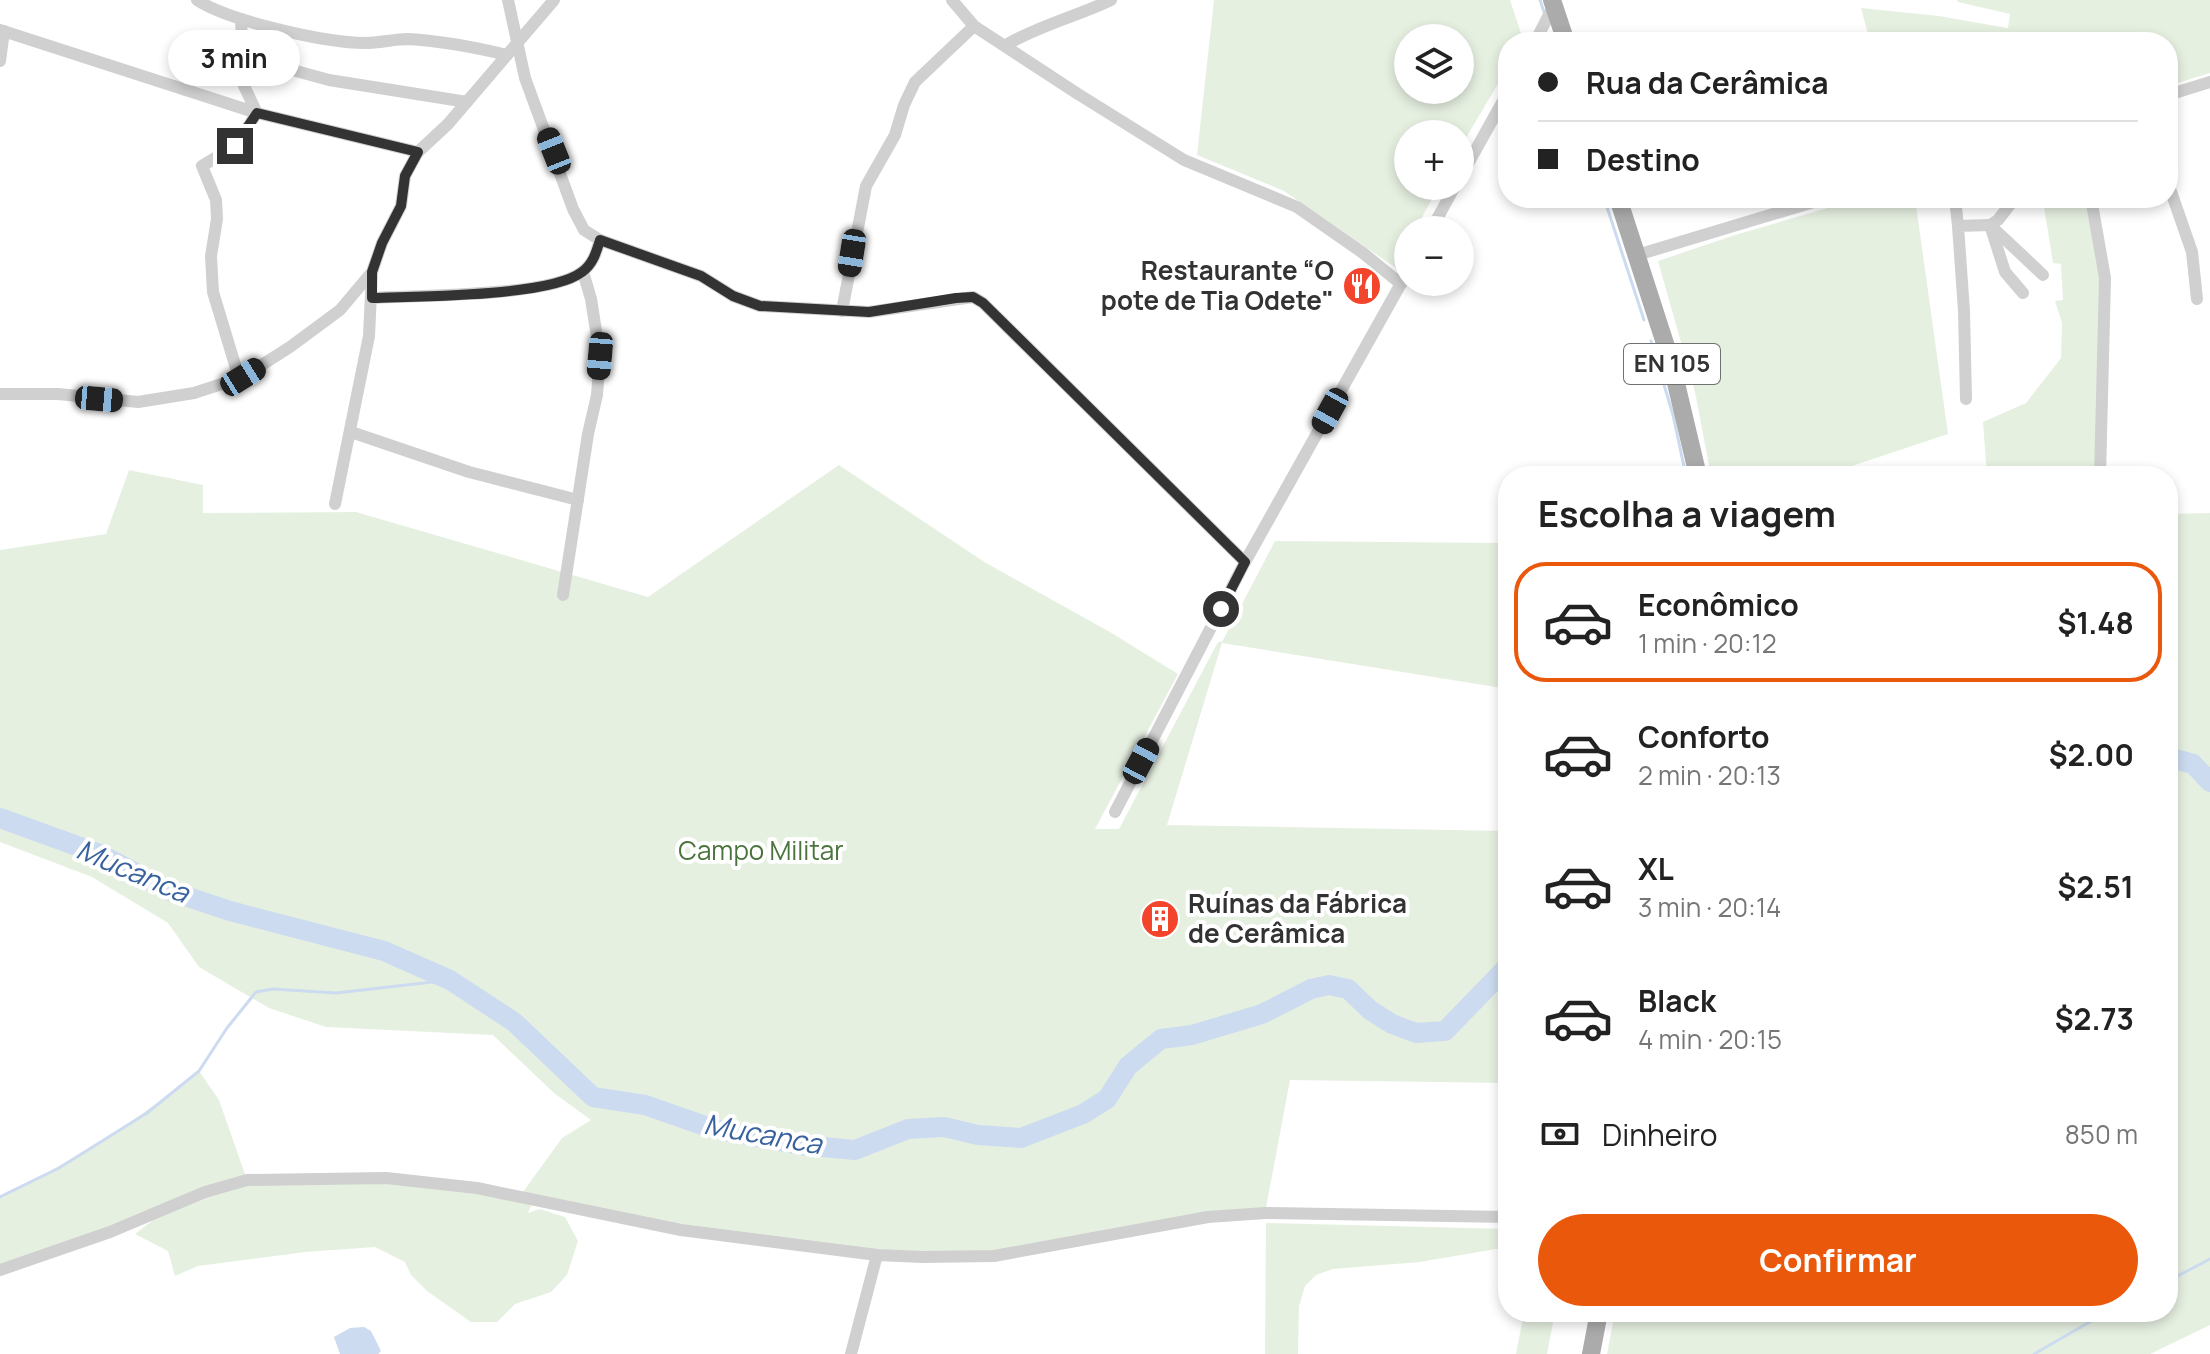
<!DOCTYPE html>
<html lang="pt">
<head>
<meta charset="utf-8">
<style>
  body { margin:0; font-family:Manrope,sans-serif; background:#f2f2f2; color:#222; height:100vh; display:flex; flex-direction:column; font-size:30px; white-space:nowrap }
  * { box-sizing:border-box; margin:0 }
  p { font-size:26px; color:#767676 }
  .icon { flex:none; width:44px; height:44px; fill:none; stroke:currentColor; stroke-width:2; stroke-linecap:round; stroke-linejoin:round }
  .map { position:relative; flex:1; overflow:hidden }
  .sheet { position:absolute; left:1498px; top:466px; width:680px; height:856px; display:flex; flex-direction:column; background:#fff; border-radius:32px; box-shadow:0 4px 12px #0003 }
  .sheet>* { flex:none }
  .banner { position:absolute; left:1498px; top:32px; width:680px; height:176px; border-radius:32px; box-shadow:0 4px 12px #0003; display:grid; align-content:center; height:176px; padding:0 40px; background:#fff }
  .fabs { position:absolute; left:1394px; top:24px; display:grid; gap:16px }
  .fabs a { display:grid; place-items:center; width:80px; height:80px; border-radius:50%; background:#fff; box-shadow:0 4px 12px #0003; font-size:40px }
  .end { position:absolute; width:36px; height:36px; margin:-18px; border:10px solid #333; background:#fff; box-shadow:0 0 0 4px #fff }
  .from { border-radius:50% }
  .bubble { position:absolute; height:56px; border-radius:28px; background:#fff; box-shadow:0 4px 12px #0003; font-size:26px; font-weight:700; line-height:56px; text-align:center }
  .car { position:absolute; width:24px; height:48px; margin:-24px -12px; border-radius:10px; box-shadow:0 0 6px 2px #0007; background:linear-gradient(#222 24%,#8ab4d8 0 40%,#222 0 76%,#8ab4d8 0 86%,#222 0) }
  .banner b { display:flex; align-items:center; gap:28px; height:76px; font-size:30px }
  .banner b+b { border-top:2px solid #e0e0e0 }
  .banner i { width:20px; height:20px; background:#222 }
  ul { padding:0; list-style:none }
  li { display:flex; align-items:center; gap:24px; height:120px; margin:0 16px 12px; padding:0 24px; border:4px solid transparent; border-radius:32px }
  li div { flex:1 }
  li b { display:block; font-size:30px }
  li em { font-style:normal; font-weight:700 }
  li.selected { border-color:#ea580c }
  li>.icon { width:72px; height:72px; stroke-width:1.5 }
  h2 { padding:0 40px; font-size:36px; line-height:96px }
  .pay { display:flex; align-items:center; gap:20px; height:88px; padding:0 40px; font-size:30px }
  .pay p { margin-inline-start:auto }
  .cta { display:flex; gap:16px; margin-top:auto; padding:16px 40px }
  .cta a { flex:1; height:92px; border-radius:48px; background:#ea580c; color:#fff; font-size:32px; font-weight:700; line-height:92px; text-align:center }
  .map>svg:first-child { display:block }
  .green { fill:#e6f0e1; fill-rule:evenodd }
  .water { fill:#ccdbf0 }
  .lines { fill:none; stroke-linecap:round; stroke-linejoin:round }
  .stream { stroke:#ccdbf0; stroke-width:3 }
  .river { stroke:#ccdbf0; stroke-width:20 }
  .minor { stroke:#d0d0d0; stroke-width:12 }
  .primary { stroke:#ababab; stroke-width:18 }
  .route { stroke:#333; stroke-width:10 }
  .labels { text-anchor:middle; stroke-width:8; stroke-linejoin:round; paint-order:stroke }
  .shield { fill:#fff; stroke:#707070; stroke-width:2 }
  .shield-label { font-size:24px; font-weight:bold; fill:#333 }
  .poi-label { font-size:26px; font-weight:bold; fill:#333; stroke:#fff; text-anchor:end }
  .park-label { font-size:26px; fill:#4a743b; stroke:#fff }
  .water-label { font-size:28px; font-style:italic; fill:#38629e; stroke:#fff }
</style>
</head>
<body>
<div class="map">
<svg width="2210" height="1354" viewBox="0 0 2210 1354">
  <rect width="100%" height="100%" fill="#fff"/>
  <g class="green">
    <path d="M 1214,0 L 1510,0 L 1524,42 L 1508,42 L 1508,67 L 1460,148 L 1460,134 L 1408,134 L 1408,186 L 1439,186 L 1415,230 L 1408,230 L 1408,244 L 1396,268 L 1284,191 L 1197,155 ZM 1408,38 L 1460,38 L 1460,90 L 1408,90 Z"/>
    <polygon points="1957,0 2210,0 2210,73 2168,86 2168,42 1870,42 1861,8 1939,16 2008,28 2010,14 1958,2"/>
    <polygon points="1862,198 1915,198 1948,434 1822,476 1711,476 1695,392 1658,261 1735,235"/>
    <polygon points="2047,198 2091,198 2105,278 2100,476 1987,476 1983,422 2026,403 2061,358 2062,323 2055,301 2063,300 2061,264 2053,263 2044,207"/>
    <path d="M 839,465 L 986,563 L 1110,632 L 1178,674 L 1095,829 L 1119,829 L 1218,642 L 1222,642 L 1275,541 L 1508,543 L 1508,689 L 1222,643 L 1167,825 L 1508,831 L 1508,1083 L 1290,1080 L 1265,1213 L 994,1256 L 922,1257 L 753,1240 L 534,1199 L 528,1213 L 540,1209 L 565,1217 L 578,1241 L 567,1275 L 551,1292 L 515,1304 L 497,1322 L 471,1322 L 427,1291 L 411,1275 L 405,1262 L 375,1247 L 305,1252 L 198,1266 L 175,1276 L 168,1251 L 135,1234 L 161,1214 L 0,1270 L 0,1197 C 72,1162 137,1121 199,1071 L 219,1100 L 247,1180 L 386,1178 L 520,1196 L 562,1138 L 591,1120 L 554,1093 L 493,1035 L 326,1027 L 269,1008 L 199,967 L 168,923 L 92,877 L 0,842 L 0,550 L 106,534 L 129,470 L 203,485 L 203,513 L 356,512 L 648,597 Z"/>
    <polygon points="2210,513 2210,1325 2150,1354 1607,1354 1615,1312 2168,1312 2168,514"/>
    <polygon points="1266,1223 1508,1229 1508,1247 1420,1262 1333,1269 1316,1275 1305,1286 1299,1306 1298,1354 1265,1354"/>
    <polygon points="1524,1312 1555,1312 1547,1354 1516,1354"/>
  </g>
  <polygon class="water" points="364,1327 371,1331 381,1351 378,1354 340,1354 334,1337 350,1328"/>
  <g class="lines">
    <g class="stream">
      <polyline points="1540,0 1544,12"/>
      <polyline points="1604,198 1644,320"/>
      <polyline points="1651,341 1673,415 1686,476"/>
      <polyline points="0,1197 59,1168 147,1113 199,1071 227,1028 256,992 273,989 336,993 450,980"/>
      <polyline points="2168,1281 2210,1259"/>
      <polyline points="2034,1354 2107,1312"/>
    </g>
    <g class="river">
      <polyline points="2168,757 2193,764 2210,782"/>
      <polyline points="0,818 102,855 170,891 230,911 384,951 450,980 514,1022 593,1097 645,1105 711,1128 800,1145 855,1150 908,1129 944,1127 978,1135 1021,1138 1083,1114 1107,1099 1128,1066 1161,1039 1192,1035 1262,1014 1311,989 1329,985 1348,989 1370,1010 1392,1024 1416,1033 1445,1031 1508,966"/>
    </g>
    <g class="minor">
      <path d="M 197,0 C 229,21 326,43 365,43 C 380,43 394,39 408,39 C 442,41 474,47 507,55"/>
      <polyline points="508,0 525,78 573,209 584,230 600,240 701,276 733,296 760,306 869,312 973,297 983,303 1245,562"/>
      <polyline points="952,0 974,26 1078,94 1184,160 1297,207 1363,253 1401,284"/>
      <polyline points="0,30 257,113 418,152"/>
      <polyline points="1535,42 1554,5"/>
      <path d="M 1006,45 C 1040,25 1075,17 1111,0"/>
      <polyline points="241,56 329,80 467,102"/>
      <polyline points="0,61 4,31"/>
      <polyline points="2168,95 2210,82"/>
      <polyline points="1460,178 1508,92"/>
      <polyline points="2168,183 2192,252 2197,299"/>
      <polyline points="1955,198 1958,226"/>
      <polyline points="2015,198 1998,220 1990,225 2005,272 2023,293"/>
      <polyline points="2091,198 2105,278 2100,476"/>
      <polyline points="1431,230 1455,186"/>
      <polyline points="1637,255 1827,198"/>
      <path d="M 372,298 C 418,295 549,297 582,272 C 593,264 596,253 600,240"/>
      <polyline points="842,311 866,186 895,135 904,105 915,82 974,26"/>
      <polyline points="239,378 213,292 211,256 217,219 216,200 202,166 235,146 257,113 244,86 241,19"/>
      <polyline points="0,394 58,394 138,402 194,393 243,377 290,347 340,310 372,272 382,243 401,206 405,176 418,152 448,124 554,0"/>
      <polyline points="1966,399 1964,311 1958,226 1990,225 2043,275"/>
      <polyline points="351,432 469,472 578,500"/>
      <polyline points="335,504 369,336 372,272"/>
      <polyline points="563,595 588,434 597,395 600,356 591,299 583,272"/>
      <polyline points="1115,812 1245,562 1408,271"/>
      <polyline points="0,1270 110,1232 205,1192 247,1180 386,1178 477,1188 681,1230 877,1255 922,1257 994,1256 1208,1217 1265,1213 1508,1217"/>
      <polyline points="851,1354 877,1255"/>
    </g>
    <g class="primary">
      <polyline points="1552,0 1566,42"/>
      <polyline points="1618,198 1671,362 1698,476"/>
      <polyline points="1591,1354 1599,1312"/>
    </g>
  </g>
  <g class="lines">
    <path class="route" d="M 235,146 L 257,113 L 418,152 L 405,176 L 401,206 L 382,243 L 372,272 L 372,298 C 418,296 549,297 582,272 C 593,264 596,253 600,240 L 701,276 L 733,296 L 760,306 L 869,312 L 956,298 L 973,297 L 983,303 L 1245,562 L 1221,609"/>
  </g>
  <defs>
    <symbol id="restaurant-disc" viewBox="-11 -11 22 22"><circle r="9.5" fill="#f3442c" stroke="#fff"/><path d="M-5-6h1v4h1v-4h1v4h1v-4h1v5L-1.5 .5V6h-2V.5L-5-1ZM5-6V6H3V1.5H1.5Q1.5-4 5-6Z" fill="#fff"/></symbol>
    <symbol id="building-disc" viewBox="-11 -11 22 22"><circle r="9.5" fill="#f3442c" stroke="#fff"/><path d="M-4-6H4V6H1V3H-1V6H-4ZM-2.5-4.3h1.7v1.8h-1.7ZM.8-4.3h1.7v1.8H.8ZM-2.5-1h1.7V.8h-1.7ZM.8-1h1.7V.8H.8Z" fill="#fff"/></symbol>
  </defs>
  <g fill-rule="evenodd">
    <use href="#restaurant-disc" x="1340" y="264" width="44" height="44"/>
    <use href="#building-disc" x="1138" y="897" width="44" height="44"/>
  </g>
  <g class="labels">
    <rect class="shield" x="1624" y="344" width="96" height="40" rx="6"/>
    <g class="shield-label">
      <text x="1672" y="372">EN 105</text>
    </g>
    <g class="poi-label">
      <text x="1334" y="280">Restaurante “O<tspan x="1334" dy="30">pote de Tia Odete"</tspan></text>
      <text x="1188" y="913" text-anchor="start">Ruínas da Fábrica<tspan x="1188" dy="30">de Cerâmica</tspan></text>
    </g>
    <g class="park-label">
      <text x="761" y="860">Campo Militar</text>
    </g>
    <g class="water-label">
      <text transform="translate(133 871) rotate(23)" y="10">Mucanca</text>
      <text transform="translate(763 1134) rotate(10)" y="10">Mucanca</text>
    </g>
  </g>
</svg>
<div class="fabs">
<a><svg class="icon" aria-label="layers" viewBox="0 0 24 24"><path d="M12 4l9 5-9 5-9-5zM3 14l9 5 9-5"/></svg></a>
<a>+</a>
<a>−</a>
</div>
<i class="end from" style="left:1221px;top:609px"></i>
<i class="end" style="left:235px;top:146px"></i>
<div class="bubble" style="left:168px;top:30px;width:132px">3 min</div>
<i class="car" style="left:554px;top:151px;rotate:338deg"></i>
<i class="car" style="left:852px;top:253px;rotate:189deg"></i>
<i class="car" style="left:600px;top:356px;rotate:185deg"></i>
<i class="car" style="left:243px;top:377px;rotate:58deg"></i>
<i class="car" style="left:99px;top:399px;rotate:95deg"></i>
<i class="car" style="left:1330px;top:411px;rotate:209deg"></i>
<i class="car" style="left:1141px;top:761px;rotate:28deg"></i>
<div class="banner">
<b><i class="from"></i>Rua da Cerâmica</b>
<b><i></i>Destino</b>
</div>
<section class="sheet">
<h2>Escolha a viagem</h2>
<ul>
<li class="selected"><svg class="icon" aria-label="car" viewBox="0 0 24 24"><path d="M5 17H2v-5l4-1 3-4h7l3 4 3 1v5h-3M9 17h6M6 11h13"/><circle cx="7" cy="17" r="2"/><circle cx="17" cy="17" r="2"/></svg><div><b>Econômico</b><p>1 min · 20:12</p></div><em>$1.48</em></li>
<li><svg class="icon" aria-label="car" viewBox="0 0 24 24"><path d="M5 17H2v-5l4-1 3-4h7l3 4 3 1v5h-3M9 17h6M6 11h13"/><circle cx="7" cy="17" r="2"/><circle cx="17" cy="17" r="2"/></svg><div><b>Conforto</b><p>2 min · 20:13</p></div><em>$2.00</em></li>
<li><svg class="icon" aria-label="car" viewBox="0 0 24 24"><path d="M5 17H2v-5l4-1 3-4h7l3 4 3 1v5h-3M9 17h6M6 11h13"/><circle cx="7" cy="17" r="2"/><circle cx="17" cy="17" r="2"/></svg><div><b>XL</b><p>3 min · 20:14</p></div><em>$2.51</em></li>
<li><svg class="icon" aria-label="car" viewBox="0 0 24 24"><path d="M5 17H2v-5l4-1 3-4h7l3 4 3 1v5h-3M9 17h6M6 11h13"/><circle cx="7" cy="17" r="2"/><circle cx="17" cy="17" r="2"/></svg><div><b>Black</b><p>4 min · 20:15</p></div><em>$2.73</em></li>
</ul>
<div class="pay"><svg class="icon" aria-label="cash" viewBox="0 0 24 24"><path d="M3 7h18v10H3z"/><circle cx="12" cy="12" r="2"/></svg>Dinheiro<p>850 m</p></div>
<div class="cta"><a>Confirmar</a></div>
</section>
</div>
</body>
</html>
